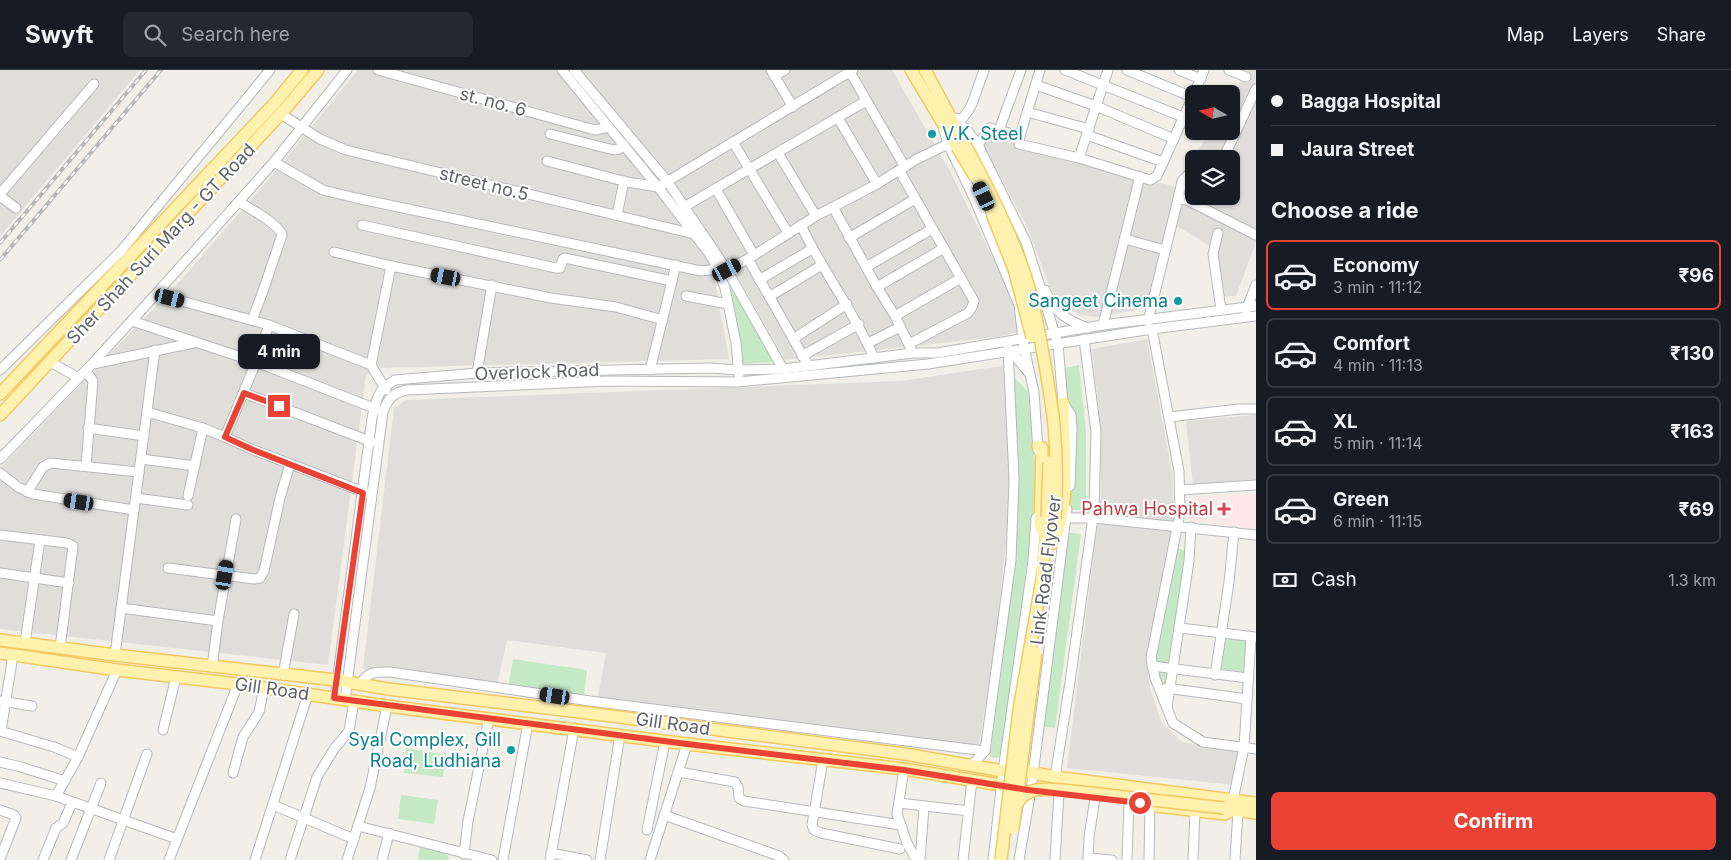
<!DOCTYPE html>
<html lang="en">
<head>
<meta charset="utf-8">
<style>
  body { margin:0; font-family:Inter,sans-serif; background:#242831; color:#f1f3f6; height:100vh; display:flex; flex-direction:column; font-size:19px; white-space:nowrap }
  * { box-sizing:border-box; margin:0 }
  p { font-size:16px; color:#9ea1a6 }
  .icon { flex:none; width:28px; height:28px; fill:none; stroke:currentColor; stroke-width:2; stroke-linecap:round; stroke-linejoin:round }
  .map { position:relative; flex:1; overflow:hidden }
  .panel { display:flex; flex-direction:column; background:#171b24; width:475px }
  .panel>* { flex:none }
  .guide { display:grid; align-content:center; height:110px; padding:0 15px; background:#171b24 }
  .needle { width:32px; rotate:279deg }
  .buttons { position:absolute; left:1185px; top:15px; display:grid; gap:10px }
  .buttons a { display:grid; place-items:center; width:55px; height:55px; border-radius:8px; background:#171b24; box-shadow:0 1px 4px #0004; font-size:25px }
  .end { position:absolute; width:22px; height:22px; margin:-11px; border:6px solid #ea4335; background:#fff; box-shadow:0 0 0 2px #fff }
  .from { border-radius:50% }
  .bubble { position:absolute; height:35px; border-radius:8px; background:#171b24; box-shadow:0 1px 4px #0004; font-size:16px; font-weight:700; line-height:35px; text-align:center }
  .car { position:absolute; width:15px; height:30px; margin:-15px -8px; border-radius:6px; box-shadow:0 0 4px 1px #0007; background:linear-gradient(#222 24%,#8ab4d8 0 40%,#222 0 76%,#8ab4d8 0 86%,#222 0) }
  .guide b { display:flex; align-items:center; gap:18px; height:48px; font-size:19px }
  .guide b+b { border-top:1px solid #363941 }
  .guide i { width:12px; height:12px; background:#f1f3f6 }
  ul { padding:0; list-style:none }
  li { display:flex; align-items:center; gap:15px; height:70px; margin:0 10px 8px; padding:0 5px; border:2px solid #363941; border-radius:8px }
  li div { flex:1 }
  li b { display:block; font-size:19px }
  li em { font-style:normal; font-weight:700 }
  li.active { border-color:#ea4335 }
  li>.icon { width:45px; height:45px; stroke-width:1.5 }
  h2 { padding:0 15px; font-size:22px; line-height:60px }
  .pay { display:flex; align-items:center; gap:12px; height:55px; padding:0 15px; font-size:19px }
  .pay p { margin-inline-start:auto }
  .primary-button { display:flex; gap:10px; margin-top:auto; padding:10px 15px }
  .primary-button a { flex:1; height:58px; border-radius:8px; background:#ea4335; color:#fff; font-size:20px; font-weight:700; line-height:58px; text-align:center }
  header { display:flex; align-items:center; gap:30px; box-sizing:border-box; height:70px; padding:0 25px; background:#171b24; border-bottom:1px solid #363941 }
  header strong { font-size:24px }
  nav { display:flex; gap:28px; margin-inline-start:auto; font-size:18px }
  .search { width:350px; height:45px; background:#242831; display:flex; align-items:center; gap:12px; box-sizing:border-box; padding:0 18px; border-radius:8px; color:#9ea1a6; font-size:19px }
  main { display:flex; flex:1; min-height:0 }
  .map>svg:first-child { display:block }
  .industrial { fill:#e0deda; fill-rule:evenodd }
  .medical { fill:#fce8e6 }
  .green { fill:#c5e8c5 }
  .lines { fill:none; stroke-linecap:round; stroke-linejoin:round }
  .minor-casing { stroke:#b5b8bc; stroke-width:11 }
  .major-casing { stroke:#f2c960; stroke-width:14 }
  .minor { stroke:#fff; stroke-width:9 }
  .major { stroke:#fff2af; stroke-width:11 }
  .rail-casing { stroke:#b6b7b8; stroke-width:4 }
  .rail { stroke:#fff; stroke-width:2; stroke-dasharray:5.5; stroke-linecap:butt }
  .major-bridge-casing { stroke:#f2c960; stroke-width:14; stroke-linecap:butt }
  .major-bridge { stroke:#fff2af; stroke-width:11 }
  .route { stroke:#ea4335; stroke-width:6 }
  .culture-dot { fill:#0f9aa8; stroke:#fff; stroke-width:2 }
  .health-dot { fill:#e0444e; stroke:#fff; stroke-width:2 }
  .labels { text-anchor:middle; stroke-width:4; stroke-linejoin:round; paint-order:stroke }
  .street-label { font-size:18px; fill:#5f6368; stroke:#fff }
  .culture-label { font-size:18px; fill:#0d838f; stroke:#fff; text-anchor:end }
  .health-label { font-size:18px; fill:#be3a42; stroke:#fff; text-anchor:end }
</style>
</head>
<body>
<header>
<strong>Swyft</strong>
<div class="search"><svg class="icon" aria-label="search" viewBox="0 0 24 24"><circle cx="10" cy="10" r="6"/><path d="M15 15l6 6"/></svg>Search here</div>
<nav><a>Map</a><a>Layers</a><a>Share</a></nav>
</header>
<main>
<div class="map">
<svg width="1256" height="790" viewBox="0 0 1256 790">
  <rect width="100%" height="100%" fill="#f1efe8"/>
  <g class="industrial">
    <polygon points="0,0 140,0 0,166"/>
    <polygon points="358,0 892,0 951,103 1011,225 1018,262 997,267 785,290 728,190 712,196 729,289 378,298 366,305 328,595 0,559 0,398 182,209 267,111"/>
    <path d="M 1247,0 L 1256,0 L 1256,172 L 1236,226 L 1217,227 L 1210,176 L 1172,153 L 1146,238 L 1099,247 L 1079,245 L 1058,232 L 1048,213 L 1027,156 L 983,76 L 987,67 L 1176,117 L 1210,61 L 1231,61 L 1231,26 ZM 1194,89 L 1231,89 L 1231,126 L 1194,126 Z"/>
    <polygon points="1147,269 1172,403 1174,447 1147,590 1150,618 1162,653 1182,672 1241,682 1235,715 1067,698 1101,425 1101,360 1092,279"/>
    <polygon points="1008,295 1011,428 996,564 979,676 597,631 606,583 507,570 497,614 363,599 394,338 406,330 901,311"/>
    <polygon points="1256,345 1256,409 1193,415 1186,351"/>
  </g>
  <polygon class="medical" points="1256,424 1256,459 1191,451 1193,428"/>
  <g class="green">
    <polygon points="730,211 776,292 743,294"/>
    <polygon points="1079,295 1086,363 1086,440 1068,440 1064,298"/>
    <polygon points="1015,308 1028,322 1036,404 1032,456 1001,688 990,687 1015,494 1010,317"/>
    <polygon points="1065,462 1081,464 1055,658 1038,656"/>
    <polygon points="1177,478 1185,481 1167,616 1161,612 1155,591 1169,510"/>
    <polygon points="1219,566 1246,569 1244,602 1216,598"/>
    <polygon points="513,589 587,600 583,632 508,620"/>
    <polygon points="406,678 446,685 443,707 404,703"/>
    <polygon points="401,725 438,730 434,754 398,749"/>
    <polygon points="420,776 449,785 448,790 418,790"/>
  </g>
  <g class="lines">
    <defs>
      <g id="minor">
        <polyline points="378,0 595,60 609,57"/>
        <polyline points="562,0 658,117 708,182 716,195 725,218 736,273 739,305"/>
        <polyline points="574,0 667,111 727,200 783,299"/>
        <polyline points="771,0 793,37"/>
        <polyline points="1040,0 1020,66 1019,74 1079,88 1150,110 1157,106 1194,24"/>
        <polyline points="1065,0 1183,47"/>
        <polyline points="1127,0 1192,27"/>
        <polyline points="1179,0 1201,9"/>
        <polyline points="1229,0 1246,7"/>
        <polyline points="850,2 905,97"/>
        <polyline points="774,6 785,0"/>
        <polyline points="1036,15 1096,36 1174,69"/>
        <polyline points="1194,24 1204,0"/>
        <polyline points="1027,42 1089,59"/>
        <polyline points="281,44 320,69 346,80 694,164"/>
        <polyline points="838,48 877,114"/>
        <polyline points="952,48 967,60 978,75 1026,172 1058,274 1063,333 1071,345 1072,359 1070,416"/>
        <polyline points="952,48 962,49 968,41 972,34 984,0"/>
        <polyline points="944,60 948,74 974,128 1019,235 1024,278 1034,322 1038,380"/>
        <polyline points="999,60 1021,0"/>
        <polyline points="550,64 614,80 619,79 624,75"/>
        <polyline points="1087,65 1163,92"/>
        <polyline points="733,72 788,163"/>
        <polyline points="978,75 990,58 1020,66"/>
        <polyline points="778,83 816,146"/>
        <polyline points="1079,88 1108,0"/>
        <polyline points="1219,89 1224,87 1256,19"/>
        <polyline points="547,91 627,112 658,117 853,0"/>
        <polyline points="274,92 323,120 356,128 701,201 718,199"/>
        <polyline points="899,100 974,231 972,237 968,243 909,274"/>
        <polyline points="716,119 754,185"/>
        <polyline points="0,124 94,14"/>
        <polyline points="0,126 16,138"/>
        <polyline points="1178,129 1182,111 1194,99"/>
        <path d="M 239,132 C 249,138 279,154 282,165 L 262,224 L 252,250"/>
        <polyline points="684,137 866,31"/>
        <polyline points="833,137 877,217 895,246 911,279"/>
        <polyline points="617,145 624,111"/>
        <polyline points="362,155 556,198 560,198 563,189 565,188 672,211"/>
        <path d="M 801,155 C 822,201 854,241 874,288"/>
        <polyline points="1218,163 1213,184 1221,240"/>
        <polyline points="849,168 915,129"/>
        <polyline points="1125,169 1165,180"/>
        <polyline points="334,182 391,196 551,228 616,237 663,250"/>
        <polyline points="748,189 808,295"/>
        <polyline points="866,197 932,159"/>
        <polyline points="722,202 748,189 816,146 877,114 917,89 948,74"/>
        <polyline points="759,210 812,179"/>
        <polyline points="877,217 944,178"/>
        <path d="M 1045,220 C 1052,241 1068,251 1088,258"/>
        <polyline points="156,224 269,255 371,295 386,320"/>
        <polyline points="686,226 728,234"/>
        <polyline points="769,227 822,195"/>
        <polyline points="1246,240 1256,215"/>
        <polyline points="895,246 961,208"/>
        <polyline points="132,251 256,292 379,340"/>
        <polyline points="1148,251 1178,129 1187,130 1256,165"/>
        <polyline points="269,255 256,292 225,367 251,379 369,424"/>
        <polyline points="1103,255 1140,106"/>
        <polyline points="1152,259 1179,401 1180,443 1151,588 1155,608 1173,653 1203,672 1256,679"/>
        <polyline points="793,269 847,234"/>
        <polyline points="868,273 900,257"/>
        <polyline points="1011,281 1029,303"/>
        <polyline points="802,286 859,254"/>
        <polyline points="50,292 79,308"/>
        <polyline points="93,294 193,273"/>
        <polyline points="371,295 391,196"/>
        <polyline points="0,300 121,181 270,0"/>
        <polyline points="650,300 676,195"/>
        <polyline points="86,301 93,311 86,396"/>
        <polyline points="477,303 492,215"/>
        <polyline points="244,323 372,372"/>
        <polyline points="147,342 203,358 225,367"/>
        <polyline points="1169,347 1239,339 1256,339"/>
        <polyline points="88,358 144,366"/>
        <polyline points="0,389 92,294 156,224 274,92 347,0"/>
        <polyline points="141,389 195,396"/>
        <polyline points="0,403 18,417 33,424 134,440"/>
        <polyline points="1180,420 1256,415"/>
        <polyline points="27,422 43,397 50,393 139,402"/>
        <polyline points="188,426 203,358"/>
        <polyline points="136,428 188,435"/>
        <polyline points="1067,448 1094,448 1256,465"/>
        <polyline points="0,465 67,473 73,476 60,578"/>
        <polyline points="168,498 254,509 260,508 264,501 280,428 290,394"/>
        <polyline points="0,503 69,513"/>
        <polyline points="121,538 218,551"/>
        <polyline points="1180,558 1256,567"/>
        <polyline points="25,573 40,470"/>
        <polyline points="115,585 155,280"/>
        <polyline points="1152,596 1248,608"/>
        <polyline points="212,597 218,551 236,449"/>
        <polyline points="283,605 294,544"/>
        <polyline points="1215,605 1229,512 1234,462"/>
        <path d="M 360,614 C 369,601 374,602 390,602 L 590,631 L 985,681"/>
        <polyline points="1166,618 1247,629"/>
        <path d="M 335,628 L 372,348 C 377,328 377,320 395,310 L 477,303 L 710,298 L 739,300 L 783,299 L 913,283 L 937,283 L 1103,255 L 1256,236"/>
        <path d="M 345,629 L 383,342 C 388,328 393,323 407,320 L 608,311 L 738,312 L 928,294 L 1152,259 L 1256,246"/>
        <polyline points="0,631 32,636"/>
        <polyline points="1167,637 1189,491 1191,457"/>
        <polyline points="163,660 176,607"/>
        <polyline points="0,661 54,677 78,687"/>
        <polyline points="1,661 13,585"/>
        <polyline points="823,690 812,755 814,760 821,763 900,779"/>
        <polyline points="0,692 21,697 65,711"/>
        <polyline points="972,695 985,681 1011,490 1014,409 1008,278"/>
        <polyline points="904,699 897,744 907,773 914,786"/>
        <polyline points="679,702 735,712 738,717 739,728 744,731 901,755"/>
        <polyline points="233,703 243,667 259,642 264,618"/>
        <polyline points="1055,707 1070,612 1094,440 1096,362 1084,269"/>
        <polyline points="0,713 56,726 177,769"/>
        <polyline points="56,726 78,687 117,600"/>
        <polyline points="1233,730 1244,677 1251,567"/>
        <polyline points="899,733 969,741"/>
        <polyline points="273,735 354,769"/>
        <polyline points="0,740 14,745 16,748 0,789"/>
        <polyline points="664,745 779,786 784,790"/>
        <polyline points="358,756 492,790"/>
        <polyline points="647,760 665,672"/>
        <polyline points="551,783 587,790"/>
        <polyline points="464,784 468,751 489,648"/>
        <polyline points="1088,788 1112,790"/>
        <polyline points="43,790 56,758 63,753 72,733"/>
        <polyline points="71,790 101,713"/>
        <polyline points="109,790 147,684"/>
        <polyline points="169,790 238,614"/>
        <polyline points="255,790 308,624"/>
        <polyline points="290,790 317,707 334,679 349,661 354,631"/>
        <polyline points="347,790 370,718 387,636"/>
        <polyline points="382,790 389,763"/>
        <polyline points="503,790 528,653"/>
        <polyline points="550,790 574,659"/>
        <polyline points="600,790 620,665"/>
        <polyline points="650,790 687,674"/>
        <polyline points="920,790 924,737"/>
        <polyline points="963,790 972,710"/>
        <polyline points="993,790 1003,701 1033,491 1036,448"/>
        <polyline points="1019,790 1031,720 1067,439"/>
        <polyline points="1055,790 1059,723"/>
        <polyline points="1088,790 1089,767 1095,728"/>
        <polyline points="1127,790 1129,732"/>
        <polyline points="1149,790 1150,735"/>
        <polyline points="1193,790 1195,741"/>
        <polyline points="1235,790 1238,741"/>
      </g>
      <g id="major">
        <polyline points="911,0 957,77"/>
        <polyline points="925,0 962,69"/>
        <polyline points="0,324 275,33 302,0"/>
        <polyline points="0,345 287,37 318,0"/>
        <polyline points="1038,376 1042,378 1042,381 1040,454 1046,467"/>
        <path d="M 1053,473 C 1072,433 1063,377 1063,333"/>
        <polyline points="1041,515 1046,460"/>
        <polyline points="0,570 115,585 336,610 388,619 588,643 905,684 1003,701 1023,701 1055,707 1256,733"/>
        <polyline points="0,583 117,600 238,614 387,636 687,674 904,699 1019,718"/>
        <polyline points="1157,736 1224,744 1233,740"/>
        <polyline points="1228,739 1256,743"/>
      </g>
    </defs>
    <use href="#minor" class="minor-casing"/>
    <use href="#major" class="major-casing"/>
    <use href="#minor" class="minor"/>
    <use href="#major" class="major"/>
    <defs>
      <g id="rail">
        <polyline points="0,173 146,0"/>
        <polyline points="0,190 161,0"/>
      </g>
    </defs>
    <use href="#rail" class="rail-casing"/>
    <use href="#rail" class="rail"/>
    <defs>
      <g id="major-bridge">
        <path d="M 962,69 C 985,111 1007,154 1023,199 C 1032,223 1036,248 1041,273 C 1046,300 1051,327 1054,355 C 1057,386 1057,418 1055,449"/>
        <polyline points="957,77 975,107"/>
        <polyline points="992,144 1014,199 1032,267"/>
        <polyline points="1047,447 1049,392"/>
        <path d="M 1016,735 C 1027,716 1043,719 1063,720 L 1224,738"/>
        <polyline points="1013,758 1036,583"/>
        <polyline points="1001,790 1019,640 1041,515"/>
      </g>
    </defs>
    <use href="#major-bridge" class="major-bridge-casing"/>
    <use href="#major-bridge" class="major-bridge"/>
  </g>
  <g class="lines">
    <polyline class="route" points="279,336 244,323 225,367 251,379 363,423 334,628 687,674 904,700 1028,720 1140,733"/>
  </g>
  <g class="culture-dot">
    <circle cx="932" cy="64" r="5"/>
    <circle cx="1178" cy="231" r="5"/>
    <circle cx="511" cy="680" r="5"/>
  </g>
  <path class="health-dot" d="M1221.5 431.5h5v5h5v5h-5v5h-5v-5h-5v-5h5z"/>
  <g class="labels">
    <g class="street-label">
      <text transform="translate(493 32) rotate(15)" y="6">st. no. 6</text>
      <text transform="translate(484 114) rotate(14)" y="6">street no.5</text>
      <text transform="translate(161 174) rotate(-47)" y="6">Sher Shah Suri Marg - GT Road</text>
      <text transform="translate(537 302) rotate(-2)" y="6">Overlock Road</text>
      <text transform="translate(1046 500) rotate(-83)" y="6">Link Road Flyover</text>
      <text transform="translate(272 619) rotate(8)" y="6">Gill Road</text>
      <text transform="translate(673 654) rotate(8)" y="6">Gill Road</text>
    </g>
    <g class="culture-label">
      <text x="942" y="70" text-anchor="start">V.K. Steel</text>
      <text x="1168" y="237">Sangeet Cinema</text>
      <text x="501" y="676">Syal Complex, Gill<tspan x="501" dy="21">Road, Ludhiana</tspan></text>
    </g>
    <g class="health-label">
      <text x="1213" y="445">Pahwa Hospital</text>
    </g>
  </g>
</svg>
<div class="buttons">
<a><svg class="needle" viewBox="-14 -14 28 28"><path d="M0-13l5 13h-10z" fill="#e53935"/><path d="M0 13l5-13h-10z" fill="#9ea1a6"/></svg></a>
<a><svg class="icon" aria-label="layers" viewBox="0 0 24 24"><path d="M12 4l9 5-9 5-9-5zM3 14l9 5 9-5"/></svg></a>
</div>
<i class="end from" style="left:1140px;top:733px"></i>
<i class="end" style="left:279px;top:336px"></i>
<div class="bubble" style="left:238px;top:264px;width:82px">4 min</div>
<i class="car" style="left:984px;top:126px;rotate:335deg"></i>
<i class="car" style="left:727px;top:200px;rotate:63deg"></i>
<i class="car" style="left:446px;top:207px;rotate:281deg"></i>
<i class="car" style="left:170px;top:228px;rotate:104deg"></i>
<i class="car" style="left:79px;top:432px;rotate:279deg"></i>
<i class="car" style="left:225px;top:505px;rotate:10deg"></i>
<i class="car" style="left:555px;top:626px;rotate:279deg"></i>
</div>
<section class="panel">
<div class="guide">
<b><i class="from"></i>Bagga Hospital</b>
<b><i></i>Jaura Street</b>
</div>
<h2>Choose a ride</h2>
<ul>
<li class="active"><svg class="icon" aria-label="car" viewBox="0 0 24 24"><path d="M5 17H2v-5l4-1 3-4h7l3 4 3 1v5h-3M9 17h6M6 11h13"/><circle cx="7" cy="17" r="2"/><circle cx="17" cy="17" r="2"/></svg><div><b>Economy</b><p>3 min · 11:12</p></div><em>₹96</em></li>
<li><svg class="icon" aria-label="car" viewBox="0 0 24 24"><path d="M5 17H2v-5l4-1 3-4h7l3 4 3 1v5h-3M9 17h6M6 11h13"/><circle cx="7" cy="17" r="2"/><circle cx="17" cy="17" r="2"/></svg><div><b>Comfort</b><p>4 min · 11:13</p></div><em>₹130</em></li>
<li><svg class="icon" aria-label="car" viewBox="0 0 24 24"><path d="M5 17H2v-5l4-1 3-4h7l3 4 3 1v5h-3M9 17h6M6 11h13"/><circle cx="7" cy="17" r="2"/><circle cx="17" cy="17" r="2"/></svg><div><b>XL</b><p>5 min · 11:14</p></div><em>₹163</em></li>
<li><svg class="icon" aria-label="car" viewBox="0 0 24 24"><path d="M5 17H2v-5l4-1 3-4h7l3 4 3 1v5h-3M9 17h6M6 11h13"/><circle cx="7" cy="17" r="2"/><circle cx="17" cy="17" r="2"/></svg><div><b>Green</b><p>6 min · 11:15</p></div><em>₹69</em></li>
</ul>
<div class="pay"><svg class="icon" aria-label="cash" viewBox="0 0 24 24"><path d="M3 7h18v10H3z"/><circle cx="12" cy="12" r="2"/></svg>Cash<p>1.3 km</p></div>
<div class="primary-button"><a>Confirm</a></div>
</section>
</main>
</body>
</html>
